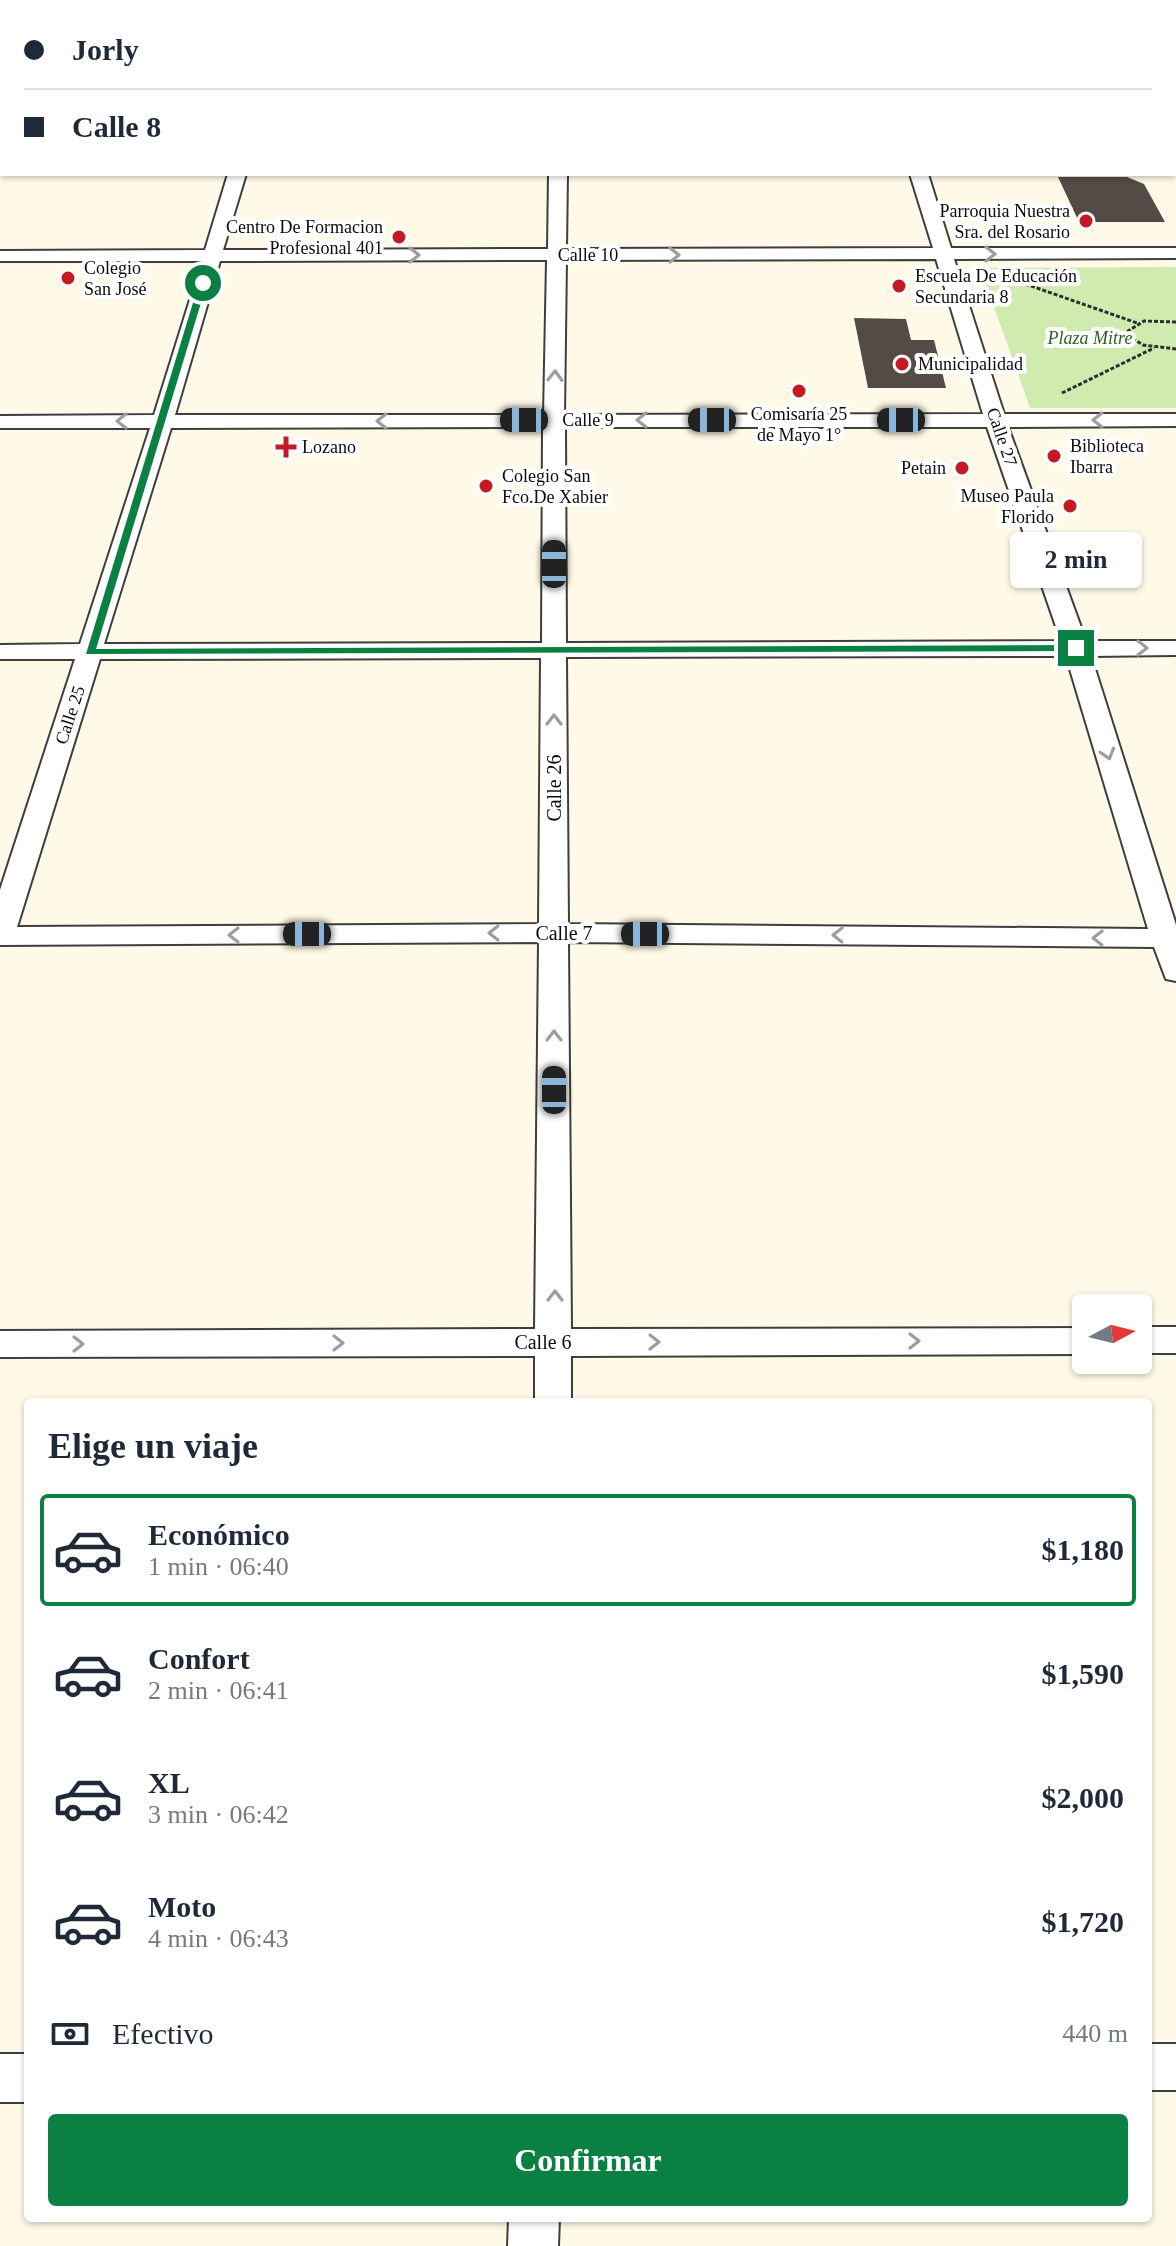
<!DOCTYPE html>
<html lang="es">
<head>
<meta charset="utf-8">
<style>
  body { margin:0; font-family:Georgia,serif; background:#f2f2f3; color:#1f2937; height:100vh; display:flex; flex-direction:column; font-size:30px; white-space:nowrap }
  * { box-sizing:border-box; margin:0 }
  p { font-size:26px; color:#747a83 }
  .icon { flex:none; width:44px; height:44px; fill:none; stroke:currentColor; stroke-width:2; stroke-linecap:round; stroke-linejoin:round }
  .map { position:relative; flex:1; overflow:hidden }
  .sheet { position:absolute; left:24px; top:1398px; width:1128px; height:824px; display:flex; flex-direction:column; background:#fff; border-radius:8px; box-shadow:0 2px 6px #0004 }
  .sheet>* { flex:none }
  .banner { position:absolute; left:0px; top:0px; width:1176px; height:176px; box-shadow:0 2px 6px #0004; display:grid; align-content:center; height:176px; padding:0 24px; background:#fff }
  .needle { width:52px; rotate:83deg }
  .buttons { position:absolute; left:1072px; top:1294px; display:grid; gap:16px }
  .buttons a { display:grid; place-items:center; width:80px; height:80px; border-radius:8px; background:#fff; box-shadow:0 2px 6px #0004; font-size:40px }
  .end { position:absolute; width:36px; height:36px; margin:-18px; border:10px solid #0b8043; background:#fff; box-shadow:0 0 0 4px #fff }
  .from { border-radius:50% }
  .bubble { position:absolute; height:56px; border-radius:8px; background:#fff; box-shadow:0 2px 6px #0004; font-size:26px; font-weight:700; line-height:56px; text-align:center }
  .car { position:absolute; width:24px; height:48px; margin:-24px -12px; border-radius:10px; box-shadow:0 0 6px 2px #0007; background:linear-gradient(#222 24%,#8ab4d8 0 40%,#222 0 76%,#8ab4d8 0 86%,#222 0) }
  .banner b { display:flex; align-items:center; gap:28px; height:76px; font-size:30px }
  .banner b+b { border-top:2px solid #e0e1e3 }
  .banner i { width:20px; height:20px; background:#1f2937 }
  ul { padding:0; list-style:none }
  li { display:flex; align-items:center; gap:24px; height:112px; margin:0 16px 12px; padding:0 8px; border:4px solid transparent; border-radius:8px }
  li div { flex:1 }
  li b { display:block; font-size:30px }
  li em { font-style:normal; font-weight:700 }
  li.active { border-color:#0b8043 }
  li>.icon { width:72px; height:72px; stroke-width:1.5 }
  h2 { padding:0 24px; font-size:36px; line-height:96px }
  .pay { display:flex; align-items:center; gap:20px; height:88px; padding:0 24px; font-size:30px }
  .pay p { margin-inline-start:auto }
  .action { display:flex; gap:16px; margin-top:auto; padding:16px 24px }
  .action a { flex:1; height:92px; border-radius:8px; background:#0b8043; color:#fff; font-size:32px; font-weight:700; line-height:92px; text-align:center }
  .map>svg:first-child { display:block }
  .green { fill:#d0ebb0 }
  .building { fill:#544b46 }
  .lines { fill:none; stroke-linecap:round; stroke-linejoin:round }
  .street-casing { stroke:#3e3e3e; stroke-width:4 }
  .path { stroke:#2d2d2d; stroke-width:3; stroke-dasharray:4 2; stroke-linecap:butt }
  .street { fill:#fff; fill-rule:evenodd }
  .oneway { stroke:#9d9d9d }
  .route { fill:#0b8043 }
  .poi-dot { fill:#c31a26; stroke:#fff; stroke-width:3 }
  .labels { text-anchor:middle; stroke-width:8; stroke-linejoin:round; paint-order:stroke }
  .far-poi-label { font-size:18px; fill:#0b0b0b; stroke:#fff; text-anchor:start }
  .far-street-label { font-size:18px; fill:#0b0b0b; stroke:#fff }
  .far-park-label { font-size:18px; font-style:italic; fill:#296518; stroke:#fff }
  .street-label { font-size:20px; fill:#0b0b0b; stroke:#fff }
</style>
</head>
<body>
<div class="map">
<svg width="1176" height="2246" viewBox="0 0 1176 2246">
  <rect width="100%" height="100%" fill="#fffae8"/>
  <polygon class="green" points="1176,267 1176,408 1030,408 980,268"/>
  <g class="building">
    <polygon points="1058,177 1127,177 1144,184 1165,222 1079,222"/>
    <polygon points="854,318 906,319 911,340 934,340 946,388 868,388"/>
  </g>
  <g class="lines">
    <defs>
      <g id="street">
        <rect x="283" y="0" width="14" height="2"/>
        <rect x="554" y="0" width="14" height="2"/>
        <polygon points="855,0 869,0 870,2 856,2"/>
        <polygon points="1143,0 1157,0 1158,2 1144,2"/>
        <rect x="1174" y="35" width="2" height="11"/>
        <polygon points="0,39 2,39 0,51"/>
        <rect x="1174" y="123" width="2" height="10"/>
        <rect x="0" y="125" width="2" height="10"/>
        <path d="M 228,174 L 246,174 L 223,250 L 548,249 L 549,174 L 567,174 L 566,249 L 933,248 L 910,174 L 928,174 L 951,248 L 1176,248 L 1176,258 L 954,259 L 1004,414 L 1176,414 L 1176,426 L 1008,427 L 1086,641 L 1176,641 L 1176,655 L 1091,656 L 1176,925 L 1176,981 L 1166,979 L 1154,947 L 568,942 L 571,1329 L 1086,1328 L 1086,1354 L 571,1356 L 571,1402 L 535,1402 L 535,1356 L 0,1357 L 0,1331 L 535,1329 L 539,942 L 0,945 L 0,890 L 75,659 L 0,659 L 0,645 L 80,644 L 150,428 L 0,428 L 0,416 L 154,415 L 202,261 L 0,261 L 0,251 L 205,250 ZM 936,259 L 983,414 L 564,415 L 566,260 ZM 547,260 L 544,415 L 175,415 L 220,261 ZM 543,427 L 542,643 L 104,644 L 171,428 ZM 565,427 L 987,427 L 1061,641 L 566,643 ZM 1066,656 L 1148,929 L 568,924 L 566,657 ZM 541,658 L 539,924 L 17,927 L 100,659 Z"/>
        <rect x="1138" y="1327" width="38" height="26"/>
        <rect x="1148" y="2044" width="28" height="46"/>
        <rect x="0" y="2054" width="28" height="48"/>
        <polygon points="509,2218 559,2218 558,2246 508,2246"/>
      </g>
    </defs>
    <use href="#street" class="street-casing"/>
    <g class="path">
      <polyline points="1014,280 1137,323"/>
      <polyline points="1176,322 1144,321 1128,331 1129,336 1143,345 1176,349"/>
      <polyline points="1062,393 1154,348"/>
    </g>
    <use href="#street" class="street"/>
  </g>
  <defs><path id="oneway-chevron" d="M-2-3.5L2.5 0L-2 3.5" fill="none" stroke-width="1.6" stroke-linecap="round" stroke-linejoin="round" transform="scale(2)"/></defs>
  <g class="oneway">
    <use href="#oneway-chevron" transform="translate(990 254)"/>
    <use href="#oneway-chevron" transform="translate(414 255)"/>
    <use href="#oneway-chevron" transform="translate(674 255)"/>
    <use href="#oneway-chevron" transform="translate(555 376) rotate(-88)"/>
    <use href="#oneway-chevron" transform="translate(642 420) rotate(180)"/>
    <use href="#oneway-chevron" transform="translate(1098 420) rotate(180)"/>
    <use href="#oneway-chevron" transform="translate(122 421) rotate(180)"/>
    <use href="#oneway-chevron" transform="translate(382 421) rotate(180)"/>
    <use href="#oneway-chevron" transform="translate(1142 648)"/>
    <use href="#oneway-chevron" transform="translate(554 720) rotate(-90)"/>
    <use href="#oneway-chevron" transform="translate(1108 754) rotate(73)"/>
    <use href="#oneway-chevron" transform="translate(494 933) rotate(180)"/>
    <use href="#oneway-chevron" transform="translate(234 935) rotate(180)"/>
    <use href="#oneway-chevron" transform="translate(838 935) rotate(-179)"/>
    <use href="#oneway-chevron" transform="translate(1098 938) rotate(-179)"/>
    <use href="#oneway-chevron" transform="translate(554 1036) rotate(-90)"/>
    <use href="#oneway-chevron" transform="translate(555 1296) rotate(-90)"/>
    <use href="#oneway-chevron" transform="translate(914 1341)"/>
    <use href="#oneway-chevron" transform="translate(654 1342)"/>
    <use href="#oneway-chevron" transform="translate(338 1343)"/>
    <use href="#oneway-chevron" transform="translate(78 1344)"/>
  </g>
  <polygon class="route" points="203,281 207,283 96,649 1076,645 1081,648 1076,651 86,654 199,283"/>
  <g class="poi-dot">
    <circle cx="1086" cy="221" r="8"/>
    <circle cx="399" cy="237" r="8"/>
    <circle cx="68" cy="278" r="8"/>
    <circle cx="899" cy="286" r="8"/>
    <circle cx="902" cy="364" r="8"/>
    <circle cx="799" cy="391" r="8"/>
    <path d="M282 435h8v8h8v8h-8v8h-8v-8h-8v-8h8z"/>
    <circle cx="1054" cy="456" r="8"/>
    <circle cx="962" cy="468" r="8"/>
    <circle cx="486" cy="486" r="8"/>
    <circle cx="1070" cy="506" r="8"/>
  </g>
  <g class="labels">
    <g class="far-poi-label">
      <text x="1070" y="217" text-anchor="end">Parroquia Nuestra<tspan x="1070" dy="21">Sra. del Rosario</tspan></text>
      <text x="383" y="233" text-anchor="end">Centro De Formacion<tspan x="383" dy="21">Profesional 401</tspan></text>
      <text x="84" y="274">Colegio<tspan x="84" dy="21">San José</tspan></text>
      <text x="915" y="282">Escuela De Educación<tspan x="915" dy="21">Secundaria 8</tspan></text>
      <text x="918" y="370">Municipalidad</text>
      <text x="799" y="420" text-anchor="middle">Comisaría 25<tspan x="799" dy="21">de Mayo 1°</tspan></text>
      <text x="1070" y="452">Biblioteca<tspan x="1070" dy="21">Ibarra</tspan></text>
      <text x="302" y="453">Lozano</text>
      <text x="946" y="474" text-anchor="end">Petain</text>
      <text x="502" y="482">Colegio San<tspan x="502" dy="21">Fco.De Xabier</tspan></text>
      <text x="1054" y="502" text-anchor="end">Museo Paula<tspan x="1054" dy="21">Florido</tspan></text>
    </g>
    <g class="far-street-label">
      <text x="588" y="261">Calle 10</text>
      <text x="588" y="426">Calle 9</text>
      <text transform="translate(1002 437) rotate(71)" y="6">Calle 27</text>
      <text transform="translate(70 715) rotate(-72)" y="6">Calle 25</text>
    </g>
    <g class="far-park-label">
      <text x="1090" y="344">Plaza Mitre</text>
    </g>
    <g class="street-label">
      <text transform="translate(554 788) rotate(-90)" y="7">Calle 26</text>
      <text x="564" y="940">Calle 7</text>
      <text x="543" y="1349">Calle 6</text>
    </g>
  </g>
</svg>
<div class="buttons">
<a><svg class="needle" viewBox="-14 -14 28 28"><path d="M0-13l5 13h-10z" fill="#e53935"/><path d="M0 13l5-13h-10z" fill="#747a83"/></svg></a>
</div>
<i class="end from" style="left:203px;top:283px"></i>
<i class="end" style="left:1076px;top:648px"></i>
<div class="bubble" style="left:1010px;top:532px;width:132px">2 min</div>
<i class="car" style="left:524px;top:420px;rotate:270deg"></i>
<i class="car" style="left:712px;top:420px;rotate:270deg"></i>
<i class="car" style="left:901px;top:420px;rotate:270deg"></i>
<i class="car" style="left:554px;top:564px;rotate:0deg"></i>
<i class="car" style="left:307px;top:934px;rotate:270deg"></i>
<i class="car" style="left:645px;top:934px;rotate:270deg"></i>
<i class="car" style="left:554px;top:1090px;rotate:0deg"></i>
<div class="banner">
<b><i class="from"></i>Jorly</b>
<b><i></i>Calle 8</b>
</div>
<section class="sheet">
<h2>Elige un viaje</h2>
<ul>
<li class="active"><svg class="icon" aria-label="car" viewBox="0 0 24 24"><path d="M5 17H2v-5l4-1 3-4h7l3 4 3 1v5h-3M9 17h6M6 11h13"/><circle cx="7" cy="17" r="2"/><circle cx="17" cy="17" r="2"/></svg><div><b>Económico</b><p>1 min · 06:40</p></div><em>$1,180</em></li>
<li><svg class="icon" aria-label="car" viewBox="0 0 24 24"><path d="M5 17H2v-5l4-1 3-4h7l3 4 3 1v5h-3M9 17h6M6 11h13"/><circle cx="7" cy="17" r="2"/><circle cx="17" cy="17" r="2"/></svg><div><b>Confort</b><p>2 min · 06:41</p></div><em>$1,590</em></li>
<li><svg class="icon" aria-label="car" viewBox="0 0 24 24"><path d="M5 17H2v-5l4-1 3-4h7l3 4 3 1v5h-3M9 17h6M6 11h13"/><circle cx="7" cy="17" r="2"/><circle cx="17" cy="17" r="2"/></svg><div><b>XL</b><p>3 min · 06:42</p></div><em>$2,000</em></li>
<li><svg class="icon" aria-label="car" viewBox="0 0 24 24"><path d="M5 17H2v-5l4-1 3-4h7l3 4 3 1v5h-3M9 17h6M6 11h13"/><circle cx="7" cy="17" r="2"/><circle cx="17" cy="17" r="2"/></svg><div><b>Moto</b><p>4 min · 06:43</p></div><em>$1,720</em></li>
</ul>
<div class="pay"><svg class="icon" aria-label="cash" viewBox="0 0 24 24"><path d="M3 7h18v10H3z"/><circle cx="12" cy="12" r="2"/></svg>Efectivo<p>440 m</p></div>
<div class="action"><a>Confirmar</a></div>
</section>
</div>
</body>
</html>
